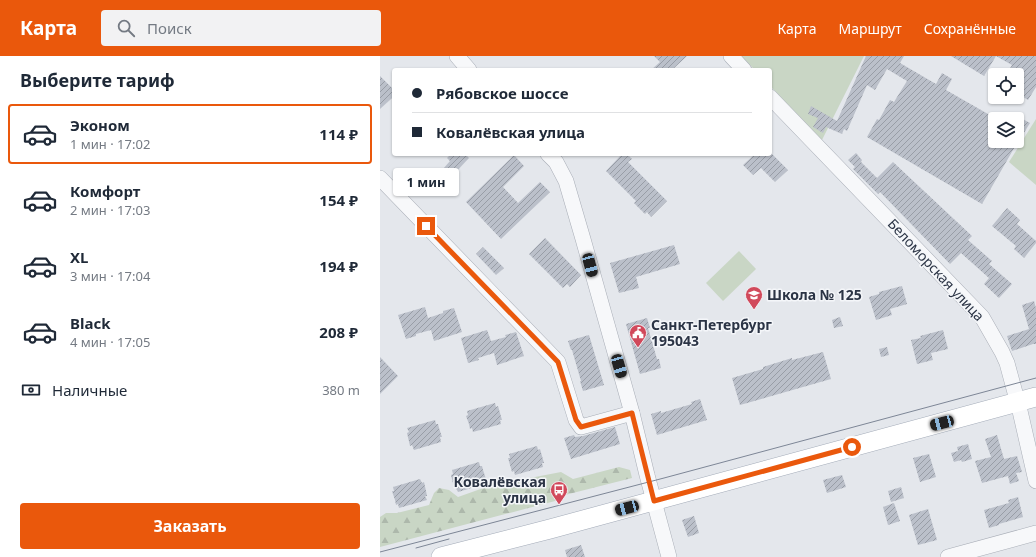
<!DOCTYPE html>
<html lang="ru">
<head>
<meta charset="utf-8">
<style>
  body { margin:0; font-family:"Noto Sans",sans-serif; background:#f2f2f3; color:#1f2937; height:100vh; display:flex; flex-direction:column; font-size:15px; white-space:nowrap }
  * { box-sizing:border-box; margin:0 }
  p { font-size:13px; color:#747a83 }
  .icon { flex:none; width:22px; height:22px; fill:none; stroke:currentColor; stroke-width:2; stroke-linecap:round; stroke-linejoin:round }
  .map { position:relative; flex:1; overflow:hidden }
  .details { display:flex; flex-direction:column; background:#fff; width:380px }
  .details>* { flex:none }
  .banner { position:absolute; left:12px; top:12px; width:380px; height:88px; border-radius:4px; box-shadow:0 1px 3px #0004; display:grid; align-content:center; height:88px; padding:0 20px; background:#fff }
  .fabs { position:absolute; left:608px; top:12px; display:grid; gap:8px }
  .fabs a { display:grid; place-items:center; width:36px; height:36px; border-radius:4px; background:#fff; box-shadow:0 1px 3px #0004; font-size:20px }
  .end { position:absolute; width:18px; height:18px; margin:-9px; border:5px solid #ea580c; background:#fff; box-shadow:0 0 0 2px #fff }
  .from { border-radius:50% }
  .bubble { position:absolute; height:28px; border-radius:4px; background:#fff; box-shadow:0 1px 3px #0004; font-size:13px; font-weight:700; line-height:28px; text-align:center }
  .car { position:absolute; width:12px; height:24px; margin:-12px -6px; border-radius:5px; box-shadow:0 0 3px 1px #0007; background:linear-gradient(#222 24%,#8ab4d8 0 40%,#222 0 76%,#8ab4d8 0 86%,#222 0) }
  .banner b { display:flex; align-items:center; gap:14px; height:38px; font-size:15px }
  .banner b+b { border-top:1px solid #e0e1e3 }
  .banner i { width:10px; height:10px; background:#1f2937 }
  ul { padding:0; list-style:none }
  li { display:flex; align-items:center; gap:12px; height:60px; margin:0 8px 6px; padding:0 12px; border:2px solid transparent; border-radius:4px }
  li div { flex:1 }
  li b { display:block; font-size:15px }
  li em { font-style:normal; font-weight:700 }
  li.on { border-color:#ea580c }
  li>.icon { width:36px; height:36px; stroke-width:1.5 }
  h2 { padding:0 20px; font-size:18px; line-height:48px }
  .pay { display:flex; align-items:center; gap:10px; height:44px; padding:0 20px; font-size:15px }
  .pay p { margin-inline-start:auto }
  .action { display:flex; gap:8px; margin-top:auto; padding:8px 20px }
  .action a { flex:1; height:46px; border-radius:4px; background:#ea580c; color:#fff; font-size:16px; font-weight:700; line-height:46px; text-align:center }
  header { display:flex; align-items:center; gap:24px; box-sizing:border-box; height:56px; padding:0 20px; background:#ea580c; color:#fff }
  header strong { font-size:19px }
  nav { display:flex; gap:22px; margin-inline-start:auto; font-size:14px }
  .search { width:280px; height:36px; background:#f2f2f3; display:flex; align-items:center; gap:10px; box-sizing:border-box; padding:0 14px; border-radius:4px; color:#747a83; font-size:15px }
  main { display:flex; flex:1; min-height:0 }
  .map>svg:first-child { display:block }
  .green { fill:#c9d6c5 }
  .forest { fill:url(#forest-firs) }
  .building { fill:url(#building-hatch) }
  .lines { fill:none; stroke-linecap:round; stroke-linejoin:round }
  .minor-casing { stroke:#a9aeb7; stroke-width:16 }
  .major-casing { stroke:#a3abb8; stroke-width:20 }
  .minor { stroke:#f7f8fa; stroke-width:15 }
  .major { stroke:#fff; stroke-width:19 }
  .tram { stroke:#7d8696; stroke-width:1 }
  .route { stroke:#ea580c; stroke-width:5 }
  .labels { text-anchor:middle; stroke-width:3; stroke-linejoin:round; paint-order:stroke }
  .street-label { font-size:14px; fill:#2b3445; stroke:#f4f6f9 }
  .poi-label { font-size:14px; font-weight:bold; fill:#2b3445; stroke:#f4f6f9; text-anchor:start }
</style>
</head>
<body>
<header>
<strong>Карта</strong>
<div class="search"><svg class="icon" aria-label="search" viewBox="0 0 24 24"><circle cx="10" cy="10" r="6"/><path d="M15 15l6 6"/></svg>Поиск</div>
<nav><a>Карта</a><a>Маршрут</a><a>Сохранённые</a></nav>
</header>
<main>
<section class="details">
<h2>Выберите тариф</h2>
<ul>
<li class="on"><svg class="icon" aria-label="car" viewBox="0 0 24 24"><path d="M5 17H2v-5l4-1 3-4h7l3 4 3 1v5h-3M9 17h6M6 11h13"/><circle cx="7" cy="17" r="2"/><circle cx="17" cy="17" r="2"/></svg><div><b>Эконом</b><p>1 мин · 17:02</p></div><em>114 ₽</em></li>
<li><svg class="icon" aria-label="car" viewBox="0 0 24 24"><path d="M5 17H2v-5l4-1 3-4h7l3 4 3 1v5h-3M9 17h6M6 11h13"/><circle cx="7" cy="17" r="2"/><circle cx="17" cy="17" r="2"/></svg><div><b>Комфорт</b><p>2 мин · 17:03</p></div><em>154 ₽</em></li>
<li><svg class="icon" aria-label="car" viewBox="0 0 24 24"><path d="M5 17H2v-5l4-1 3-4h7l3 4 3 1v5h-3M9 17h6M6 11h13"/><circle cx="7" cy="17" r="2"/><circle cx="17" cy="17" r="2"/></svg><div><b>XL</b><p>3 мин · 17:04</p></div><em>194 ₽</em></li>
<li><svg class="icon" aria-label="car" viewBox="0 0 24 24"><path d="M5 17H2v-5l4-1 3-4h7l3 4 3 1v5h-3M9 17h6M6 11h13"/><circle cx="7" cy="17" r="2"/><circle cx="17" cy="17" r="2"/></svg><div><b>Black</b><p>4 мин · 17:05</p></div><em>208 ₽</em></li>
</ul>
<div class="pay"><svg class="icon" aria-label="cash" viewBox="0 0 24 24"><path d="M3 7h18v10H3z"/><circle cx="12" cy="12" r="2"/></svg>Наличные<p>380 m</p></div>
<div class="action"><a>Заказать</a></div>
</section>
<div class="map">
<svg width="656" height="501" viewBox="0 0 656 501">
  <defs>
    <pattern id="forest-firs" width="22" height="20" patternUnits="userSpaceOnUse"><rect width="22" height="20" fill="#c9d6c5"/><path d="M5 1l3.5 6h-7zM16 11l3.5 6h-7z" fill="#adb8ab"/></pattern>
    <pattern id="building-hatch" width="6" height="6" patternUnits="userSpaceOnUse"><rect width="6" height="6" fill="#bbc0ca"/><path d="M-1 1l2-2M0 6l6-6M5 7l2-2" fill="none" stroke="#989da6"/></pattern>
  </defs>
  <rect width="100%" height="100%" fill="#e4e7ec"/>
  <g class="green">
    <polygon points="361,0 484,0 442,84 390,30 390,14 375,14"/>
    <polygon points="656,63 656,129 629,106"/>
    <polygon points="359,195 376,213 343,245 326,227"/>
  </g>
  <polygon class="forest" points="239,411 250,414 252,422 181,440 179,444 0,491 0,461 6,457 17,457 49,449 54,437 59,432 69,434 78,441 109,430 114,423 122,420 129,426 181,416 193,423"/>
  <g class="building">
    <polygon points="274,0 307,0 292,14 271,14 280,6"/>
    <polygon points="486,0 524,0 520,7 556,28 562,17 572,23 566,34 615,62 615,85 637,85 637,60 650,67 637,88 637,87 602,148 487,81 497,63 499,64 510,44 514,46 527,25 507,13 495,34 487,29 467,75 464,73 462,78 446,71 443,77 433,71 438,62 428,58 431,50 457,65"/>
    <polygon points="571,0 616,0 604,20"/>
    <polygon points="616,0 656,0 656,31 648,44 637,37 637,19 626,19 632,9"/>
    <polygon points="0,20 14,34 14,40 0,53"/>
    <polygon points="476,97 482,104 481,106 497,122 513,106 592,180 588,184 612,205 609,208 632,228 619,242 604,228 609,222 581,197 570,208 500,136 498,138 473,113 475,111 468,104"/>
    <polygon points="71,98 85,98 89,102 71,121 63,113 70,105 67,102"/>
    <polygon points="242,98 247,98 252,103 248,106 287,145 271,161 267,156 265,158 254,147 256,145 226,115"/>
    <polygon points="375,98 392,98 408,114 395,126 381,112 373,119 363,109"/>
    <polygon points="134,99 144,110 123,131 138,147 160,126 170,136 121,183 86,146"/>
    <polygon points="627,152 640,164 637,168 656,185 656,187 644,202 634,193 636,190 612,170"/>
    <polygon points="165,182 201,219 190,231 187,228 183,232 149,198"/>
    <polygon points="294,189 300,208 256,221 259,232 239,237 230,207"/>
    <polygon points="103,191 124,212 116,219 96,198"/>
    <polygon points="522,230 527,248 510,253 512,259 496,264 489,241 499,238 499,236"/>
    <polygon points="654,245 656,252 656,288 653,288 632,295 627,280 649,273 642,249"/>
    <polygon points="45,251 48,262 63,257 63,255 74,252 82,276 54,285 51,274 36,278 36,280 26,283 18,259"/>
    <polygon points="460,261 463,270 454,272 452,264"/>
    <polygon points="267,262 270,272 268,272 277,303 279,303 281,312 260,318 246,268"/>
    <polygon points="107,274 111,285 126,281 125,279 136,276 144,300 117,309 114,297 98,302 99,304 88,307 81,282"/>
    <polygon points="563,274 568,293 551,297 553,304 537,308 531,284 541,282 540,280"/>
    <polygon points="209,279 224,329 203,335 200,325 201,325 192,294 191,294 188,285"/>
    <polygon points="507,291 509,299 501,301 499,293"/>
    <polygon points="443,296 451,323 360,349 352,322 383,313 383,311 412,302 412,304"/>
    <polygon points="0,301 18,320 0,338"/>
    <polygon points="320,343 327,364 277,379 271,358 281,355 281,357 312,348 311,346"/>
    <polygon points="115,347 116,351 118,350 122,364 120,364 121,368 93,376 92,372 90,373 89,368 86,360 88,359 87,355"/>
    <polygon points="55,364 56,368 58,368 59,372 62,381 60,381 61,386 34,394 32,389 30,390 27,377 29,376 27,372"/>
    <polygon points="235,371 240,388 191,403 184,382 194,379 195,381 203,380"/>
    <polygon points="617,379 624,403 637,400 642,416 636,417 639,425 630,428 628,420 602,427 595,405 611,401 605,383"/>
    <polygon points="588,388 592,403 582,406 581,404 574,406 571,397 578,395 577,391"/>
    <polygon points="157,390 158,394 160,393 164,407 162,407 163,411 135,419 134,415 132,416 128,402 130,402 129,398"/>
    <polygon points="549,398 556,421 540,426 533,402"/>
    <polygon points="99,406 100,410 102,410 103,414 106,423 104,424 105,428 78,436 76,432 74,432 72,423 71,419 73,418 72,414"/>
    <polygon points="462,419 466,431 447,437 443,424"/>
    <polygon points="40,423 42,427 44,426 46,435 47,440 45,440 47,444 19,452 18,448 16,449 15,444 12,435 14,435 13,431"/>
    <polygon points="521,431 524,442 511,446 508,435"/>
    <polygon points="638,441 643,461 619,468 619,469 609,472 604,454 629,447 628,444"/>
    <polygon points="514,447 520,465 508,469 503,451"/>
    <polygon points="548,453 557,484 538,489 529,459"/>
    <polygon points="314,460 319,477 308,481 302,464"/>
    <polygon points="201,489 205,501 187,501 185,494"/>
  </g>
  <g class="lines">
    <defs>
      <g id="minor">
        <polyline points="77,0 89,14"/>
        <polyline points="351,0 364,14"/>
        <polyline points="390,41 602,261 622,296 627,307 640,355 656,425"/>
        <polyline points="168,98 176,106 186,125 203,183 252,357"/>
        <polyline points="0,122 178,306 196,364 201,371 252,357 267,419 289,501"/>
        <polyline points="568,501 656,477"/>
      </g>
      <polyline id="major" points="61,501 170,473 656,341"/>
    </defs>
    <use href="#minor" class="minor-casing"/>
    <use href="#major" class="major-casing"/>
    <use href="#minor" class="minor"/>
    <use href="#major" class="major"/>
    <g class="tram">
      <polyline points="36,492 69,483"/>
      <polyline points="0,496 284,422 656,322"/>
    </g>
  </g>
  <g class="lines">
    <polyline class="route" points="46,170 178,306 196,364 201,371 252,357 274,445 472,391"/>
  </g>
  <defs>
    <symbol id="school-pin" viewBox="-11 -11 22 30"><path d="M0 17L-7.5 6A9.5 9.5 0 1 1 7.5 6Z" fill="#d1495b" stroke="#f4f6f9"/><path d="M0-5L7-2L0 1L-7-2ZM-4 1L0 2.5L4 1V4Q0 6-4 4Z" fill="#fff"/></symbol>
    <symbol id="civic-pin" viewBox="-11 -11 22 30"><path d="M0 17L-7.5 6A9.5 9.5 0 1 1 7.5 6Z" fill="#d1495b" stroke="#f4f6f9"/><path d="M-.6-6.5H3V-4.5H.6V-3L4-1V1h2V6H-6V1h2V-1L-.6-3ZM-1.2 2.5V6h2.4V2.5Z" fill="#fff"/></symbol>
    <symbol id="bus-pin" viewBox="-11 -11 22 30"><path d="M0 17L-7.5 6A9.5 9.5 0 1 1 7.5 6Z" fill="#d1495b" stroke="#f4f6f9"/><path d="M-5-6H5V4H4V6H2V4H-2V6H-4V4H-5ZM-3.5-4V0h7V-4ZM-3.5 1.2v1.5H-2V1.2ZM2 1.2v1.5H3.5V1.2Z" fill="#fff"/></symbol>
  </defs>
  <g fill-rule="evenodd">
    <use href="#school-pin" x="364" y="229" width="20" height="27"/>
    <use href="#civic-pin" x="248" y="267" width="20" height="27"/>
    <use href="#bus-pin" x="169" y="424" width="20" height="27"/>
  </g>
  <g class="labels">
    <g class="street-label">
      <text transform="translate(556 214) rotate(47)" y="5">Беломорская улица</text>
    </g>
    <g class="poi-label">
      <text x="387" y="244">Школа № 125</text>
      <text x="271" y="274">Санкт-Петербург<tspan x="271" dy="16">195043</tspan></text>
      <text x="166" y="431" text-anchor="end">Ковалёвская<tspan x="166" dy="16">улица</tspan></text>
    </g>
  </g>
</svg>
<div class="fabs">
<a><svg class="icon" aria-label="locate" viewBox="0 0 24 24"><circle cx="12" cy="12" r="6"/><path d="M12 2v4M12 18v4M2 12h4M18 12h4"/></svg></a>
<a><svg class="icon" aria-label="layers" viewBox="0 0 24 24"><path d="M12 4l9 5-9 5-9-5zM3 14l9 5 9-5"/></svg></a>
</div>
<i class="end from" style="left:472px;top:391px"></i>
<i class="end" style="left:46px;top:170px"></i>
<div class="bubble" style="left:13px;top:112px;width:66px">1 мин</div>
<i class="car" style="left:210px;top:209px;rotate:165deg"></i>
<i class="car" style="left:239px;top:310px;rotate:164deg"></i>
<i class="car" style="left:562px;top:367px;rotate:255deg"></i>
<i class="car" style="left:247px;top:452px;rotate:255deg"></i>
<div class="banner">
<b><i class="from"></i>Рябовское шоссе</b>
<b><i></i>Ковалёвская улица</b>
</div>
</div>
</main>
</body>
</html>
